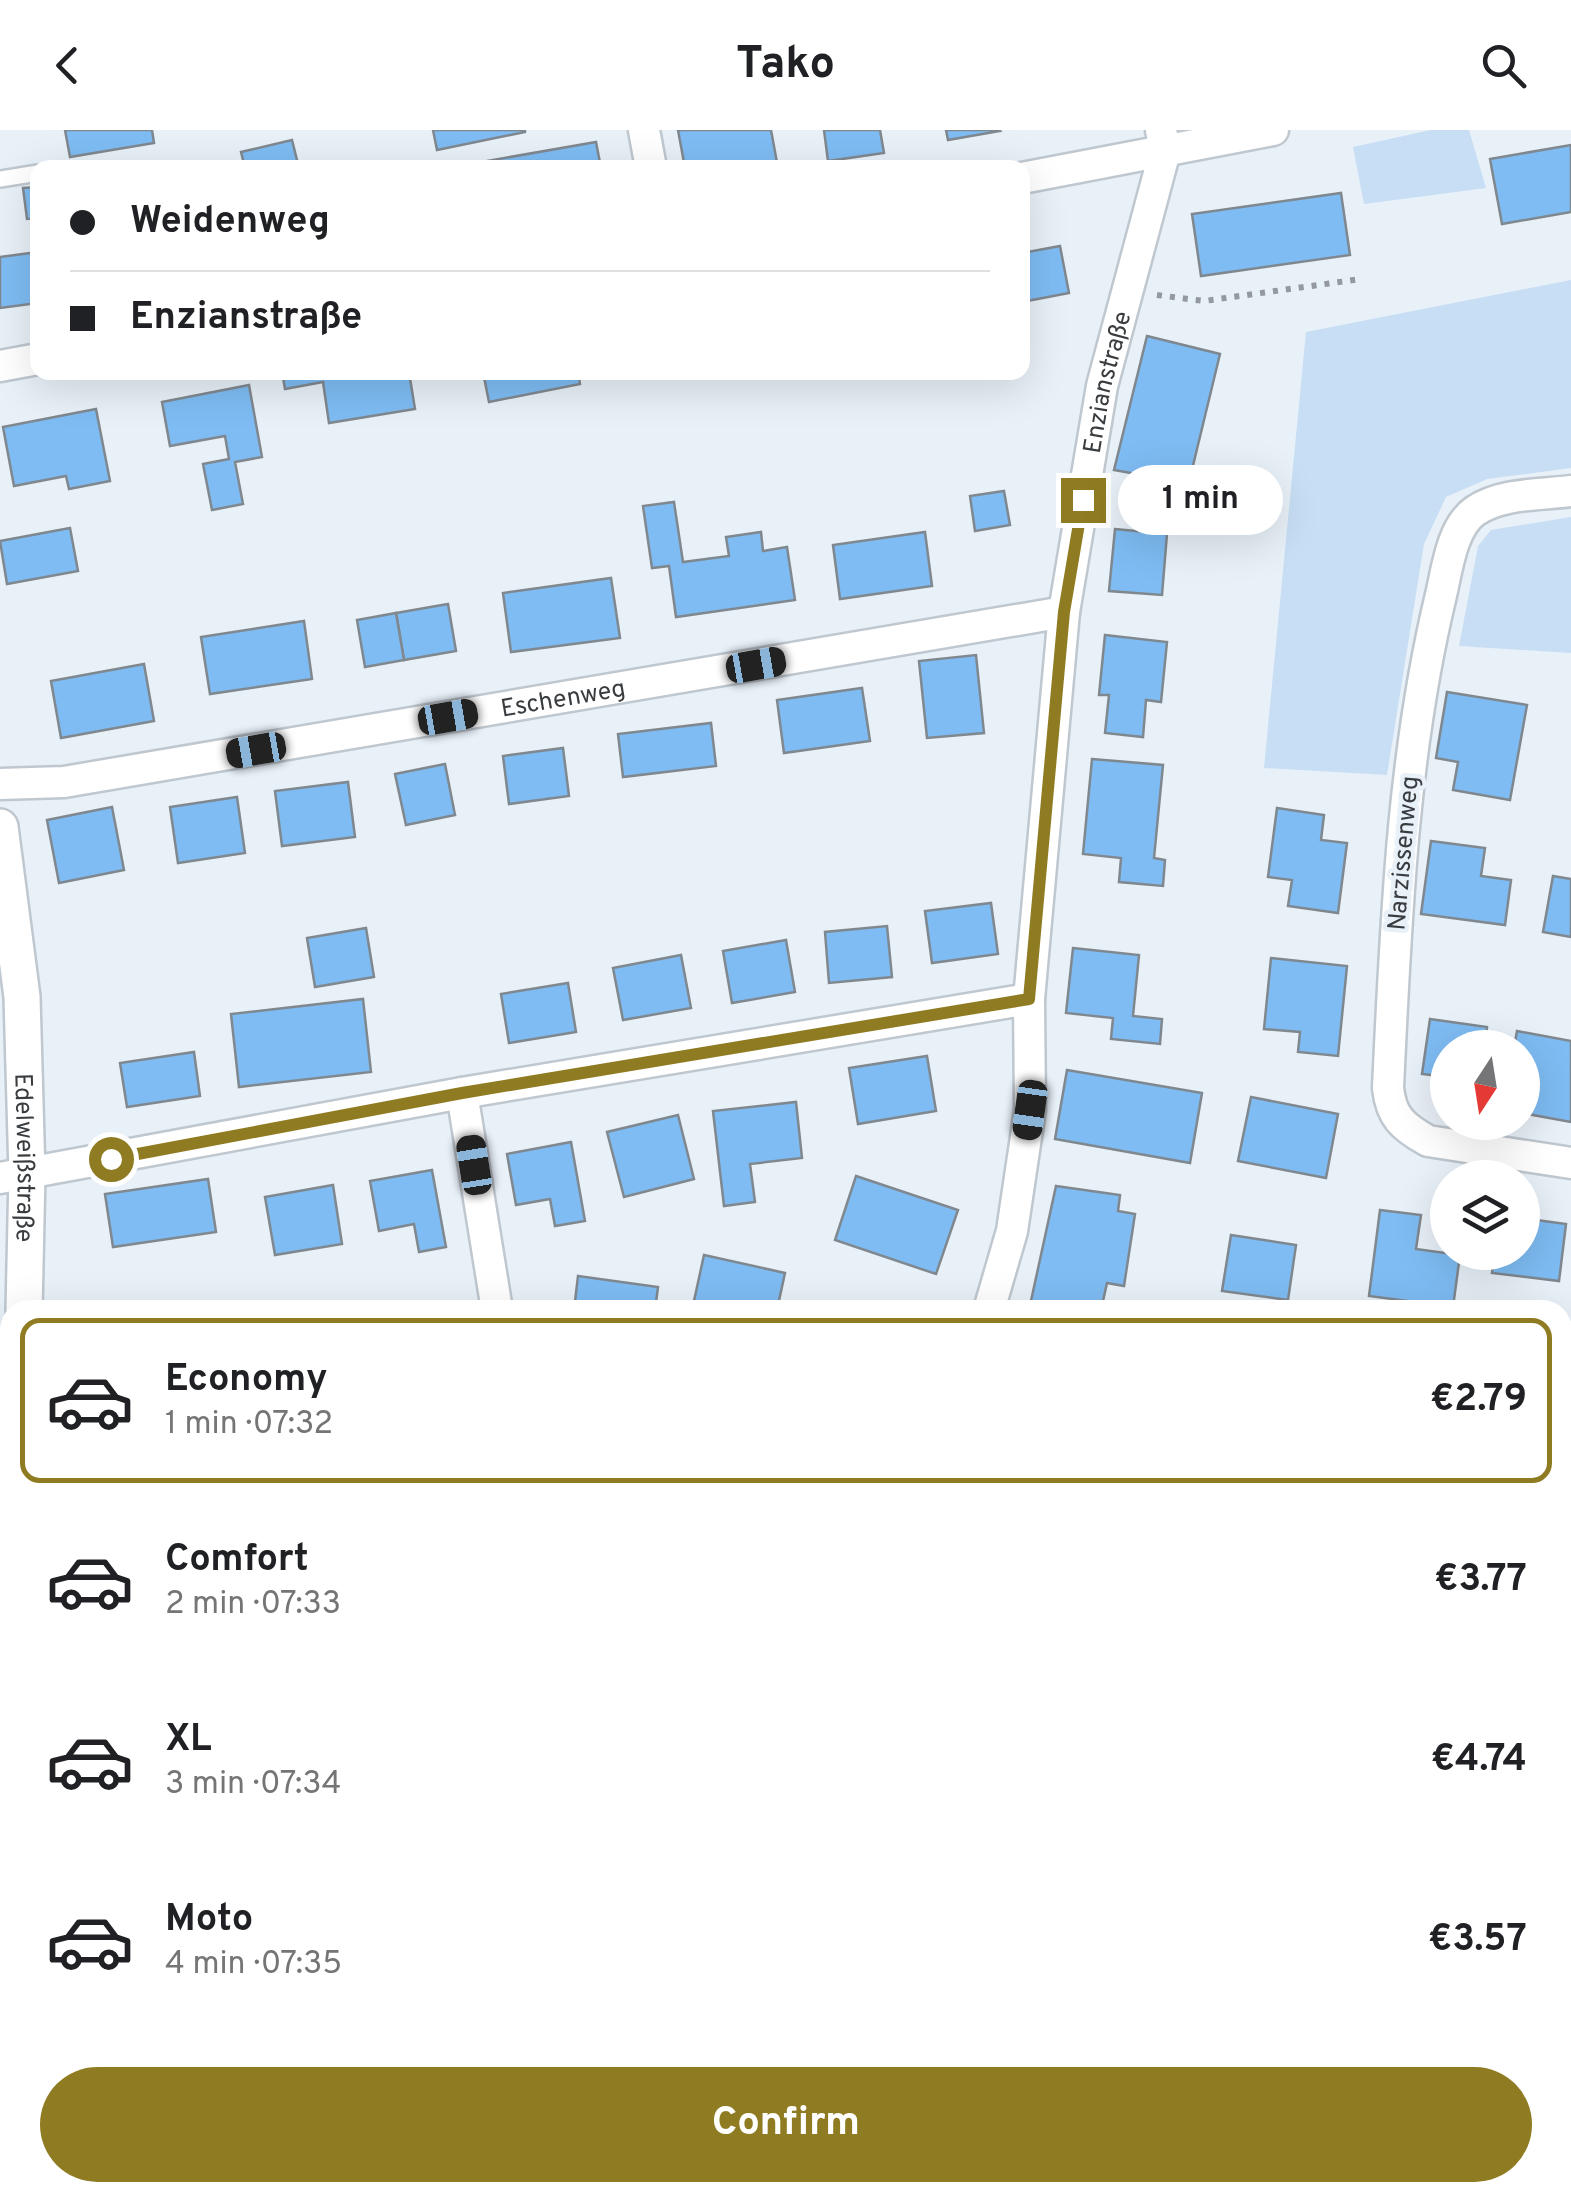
<!DOCTYPE html>
<html lang="en">
<head>
<meta charset="utf-8">
<style>
  body { margin:0; font-family:Overpass,sans-serif; background:#f6f6f6; color:#202124; height:100vh; display:flex; flex-direction:column; font-size:38px; white-space:nowrap }
  * { box-sizing:border-box; margin:0 }
  p { font-size:32px; color:#757577 }
  .icon { flex:none; width:55px; height:55px; fill:none; stroke:currentColor; stroke-width:2; stroke-linecap:round; stroke-linejoin:round }
  .map { position:relative; flex:1; overflow:hidden }
  .side { position:absolute; left:0px; top:1170px; width:1572px; height:902px; display:flex; flex-direction:column; background:#fff; border-radius:30px 30px 0 0; box-shadow:0 10px 40px #0002 }
  .side>* { flex:none }
  .banner { position:absolute; left:30px; top:30px; width:1000px; height:220px; border-radius:20px; box-shadow:0 10px 40px #0002; display:grid; align-content:center; height:220px; padding:0 40px; background:#fff }
  .needle { width:65px; rotate:192deg }
  .fabs { position:absolute; left:1430px; top:900px; display:grid; gap:20px }
  .fabs a { display:grid; place-items:center; width:110px; height:110px; border-radius:50%; background:#fff; box-shadow:0 10px 40px #0002; font-size:50px }
  .end { position:absolute; width:45px; height:45px; margin:-22px; border:12px solid #8f7c22; background:#fff; box-shadow:0 0 0 5px #fff }
  .from { border-radius:50% }
  .bubble { position:absolute; height:70px; border-radius:35px; background:#fff; box-shadow:0 10px 40px #0002; font-size:32px; font-weight:700; line-height:70px; text-align:center }
  .car { position:absolute; width:30px; height:60px; margin:-30px -15px; border-radius:12px; box-shadow:0 0 8px 2px #0007; background:linear-gradient(#222 24%,#8ab4d8 0 40%,#222 0 76%,#8ab4d8 0 86%,#222 0) }
  .banner b { display:flex; align-items:center; gap:35px; height:95px; font-size:38px }
  .banner b+b { border-top:2px solid #e0e0e0 }
  .banner i { width:25px; height:25px; background:#202124 }
  ul { padding:18px 0 0; list-style:none }
  li { display:flex; align-items:center; gap:30px; height:165px; margin:0 20px 15px; padding:0 20px; border:5px solid transparent; border-radius:20px }
  li div { flex:1 }
  li b { display:block; font-size:38px }
  li em { font-style:normal; font-weight:700 }
  li.current { border-color:#8f7c22 }
  li>.icon { width:90px; height:90px; stroke-width:1.5 }
  .primary-button { display:flex; gap:20px; margin-top:auto; padding:20px 40px }
  .primary-button a { flex:1; height:115px; border-radius:60px; background:#8f7c22; color:#fff; font-size:40px; font-weight:700; line-height:115px; text-align:center }
  header { display:flex; justify-content:space-between; align-items:center; height:130px; padding:0 40px; background:#fff; font-size:45px; font-weight:700 }
  .map>svg:first-child { display:block }
  .green { fill:#c7def4 }
  .building { fill:#7ebcf3; stroke:#80888f; stroke-width:2.5 }
  .lines { fill:none; stroke-linecap:round; stroke-linejoin:round }
  .service-casing { stroke:#bfc7cf; stroke-width:20 }
  .minor-casing { stroke:#bfc7cf; stroke-width:35 }
  .tertiary-casing { stroke:#bfc7cf; stroke-width:40 }
  .path { stroke:#93999e; stroke-width:6; stroke-dasharray:5 8; stroke-linecap:butt }
  .service { stroke:#fff; stroke-width:15 }
  .minor { stroke:#fff; stroke-width:30 }
  .tertiary { stroke:#fff; stroke-width:35 }
  .route { stroke:#8f7c22; stroke-width:12 }
  .labels { text-anchor:middle; stroke-width:9; stroke-linejoin:round; paint-order:stroke }
  .street-label { font-size:25px; fill:#3a3d40; stroke:#e8f0f8 }
</style>
</head>
<body>
<header><svg class="icon" aria-label="back" viewBox="0 0 24 24"><path d="M15 5l-7 7 7 7"/></svg>Tako<svg class="icon" aria-label="search" viewBox="0 0 24 24"><circle cx="10" cy="10" r="6"/><path d="M15 15l6 6"/></svg></header>
<div class="map">
<svg width="1571" height="2071" viewBox="0 0 1571 2071">
  <rect width="100%" height="100%" fill="#e8f0f8"/>
  <g class="green">
    <polygon points="1431,0 1469,0 1486,58 1364,74 1353,17"/>
    <polygon points="1571,150 1571,338 1487,349 1446,367 1424,414 1387,645 1264,638 1306,202"/>
    <polygon points="1571,387 1571,523 1459,516 1478,416 1491,400"/>
  </g>
  <g class="building">
    <polygon points="65,0 152,0 154,13 70,27"/>
    <polygon points="433,0 525,0 525,2 437,20"/>
    <polygon points="678,0 771,0 778,38 685,38"/>
    <polygon points="824,0 880,0 884,23 828,31"/>
    <polygon points="946,0 999,0 1000,1 948,10"/>
    <polygon points="292,10 299,38 245,38 241,22"/>
    <polygon points="596,12 601,38 453,37"/>
    <polygon points="1571,15 1571,82 1502,94 1490,29"/>
    <polygon points="38,57 38,88 27,89 23,58"/>
    <polygon points="1341,63 1350,125 1201,146 1192,84"/>
    <polygon points="1060,116 1069,163 1022,172 1022,123"/>
    <polygon points="38,122 38,173 0,178 0,127"/>
    <polygon points="1147,206 1220,224 1189,352 1173,348 1164,384 1124,374 1131,343 1114,340"/>
    <polygon points="282,242 409,242 415,279 329,293 323,252 285,259"/>
    <polygon points="483,242 578,242 580,254 489,272"/>
    <polygon points="249,255 262,327 235,332 243,374 212,380 203,334 229,329 225,306 170,316 162,272"/>
    <polygon points="96,279 110,351 69,359 66,346 14,356 3,297"/>
    <polygon points="1004,361 1010,395 975,401 970,366"/>
    <polygon points="674,372 683,432 729,426 726,407 761,402 763,421 787,417 795,470 676,487 669,436 652,438 643,376"/>
    <polygon points="70,398 78,441 7,454 0,411"/>
    <polygon points="1115,399 1167,404 1162,465 1109,461"/>
    <polygon points="925,402 932,456 840,469 833,415"/>
    <polygon points="611,448 620,508 511,522 503,463"/>
    <polygon points="448,474 456,521 404,530 396,483"/>
    <polygon points="396,483 404,530 365,537 357,490"/>
    <polygon points="304,491 312,549 210,564 201,507"/>
    <polygon points="1105,505 1167,512 1161,572 1146,570 1143,607 1105,603 1109,565 1099,565"/>
    <polygon points="976,525 984,603 927,608 919,531"/>
    <polygon points="144,534 154,591 61,608 51,551"/>
    <polygon points="862,558 870,611 784,623 777,570"/>
    <polygon points="1447,562 1527,575 1510,670 1453,660 1458,632 1436,628"/>
    <polygon points="711,593 716,636 623,647 618,604"/>
    <polygon points="563,618 569,666 509,674 503,626"/>
    <polygon points="1092,629 1163,635 1154,728 1165,730 1163,756 1119,752 1121,728 1083,724"/>
    <polygon points="445,634 455,685 406,695 395,644"/>
    <polygon points="348,652 355,707 282,716 275,661"/>
    <polygon points="237,667 245,723 178,733 170,677"/>
    <polygon points="112,677 124,740 59,753 47,690"/>
    <polygon points="1277,678 1324,685 1321,710 1347,713 1338,783 1288,776 1292,750 1268,747"/>
    <polygon points="1431,711 1485,718 1481,746 1511,750 1505,795 1421,784"/>
    <polygon points="1553,746 1571,749 1571,807 1543,802"/>
    <polygon points="991,773 998,824 932,833 925,781"/>
    <polygon points="887,796 892,847 829,853 825,802"/>
    <polygon points="366,798 374,847 315,857 307,808"/>
    <polygon points="786,810 795,862 732,873 723,821"/>
    <polygon points="1073,818 1139,825 1133,886 1162,889 1160,914 1111,909 1113,888 1066,883"/>
    <polygon points="681,825 691,878 623,890 613,838"/>
    <polygon points="1271,828 1347,836 1338,926 1298,922 1300,902 1264,899"/>
    <polygon points="568,853 576,902 509,913 501,864"/>
    <polygon points="363,869 371,942 239,957 231,884"/>
    <polygon points="1430,889 1487,897 1485,918 1448,918 1448,947 1422,944"/>
    <polygon points="1517,901 1571,911 1571,992 1522,983 1522,918 1514,918"/>
    <polygon points="194,922 200,966 127,977 120,933"/>
    <polygon points="927,926 936,981 858,994 849,938"/>
    <polygon points="1067,940 1202,963 1190,1033 1055,1009"/>
    <polygon points="1251,967 1338,984 1326,1048 1238,1031"/>
    <polygon points="796,972 802,1028 750,1034 755,1072 724,1076 713,981"/>
    <polygon points="678,985 694,1049 624,1067 607,1002"/>
    <polygon points="571,1012 585,1091 555,1096 550,1069 516,1075 507,1024"/>
    <polygon points="432,1040 446,1117 419,1122 414,1094 379,1101 370,1051"/>
    <polygon points="856,1046 958,1080 936,1144 835,1110"/>
    <polygon points="208,1049 216,1102 113,1117 105,1064"/>
    <polygon points="333,1055 342,1114 275,1125 265,1067"/>
    <polygon points="1056,1056 1120,1065 1118,1081 1135,1084 1124,1156 1107,1153 1101,1180 1029,1180"/>
    <polygon points="1380,1080 1421,1085 1416,1119 1460,1125 1453,1177 1369,1166"/>
    <polygon points="1522,1088 1566,1094 1559,1151 1492,1143 1495,1122 1522,1122"/>
    <polygon points="1231,1105 1296,1115 1288,1170 1222,1161"/>
    <polygon points="704,1125 785,1143 777,1180 692,1180"/>
    <polygon points="578,1146 658,1157 655,1180 574,1180"/>
    <polygon points="1562,1310 1571,1346 1571,1380 1562,1382"/>
    <polygon points="93,2062 230,2062 223,2071 103,2071"/>
    <polygon points="401,2062 434,2062 424,2071 408,2071"/>
  </g>
  <g class="lines">
    <defs>
      <g id="service">
        <polyline points="0,49 38,43"/>
        <polyline points="0,1258 10,1258"/>
      </g>
      <g id="minor">
        <polyline points="644,0 651,38"/>
        <polyline points="1022,48 1273,0"/>
        <polyline points="0,236 38,229"/>
        <path d="M 1571,361 C 1540,365 1501,363 1475,381 C 1452,397 1447,439 1441,465 C 1402,627 1396,791 1388,958 C 1391,987 1403,997 1428,1011 L 1571,1033"/>
        <path id="s1" d="M 0,654 L 64,652 L 1064,482"/>
        <polyline points="462,963 497,1180"/>
        <polyline points="0,1048 462,963 1029,869"/>
        <path id="s2" d="M 989,1180 L 1012,1101 L 1030,980 L 1029,869 L 1064,482 L 1102,256 L 1165,21 L 1161,0"/>
        <polyline points="1562,1461 1571,1457"/>
        <polyline points="0,1485 10,1487"/>
        <polyline points="489,2071 503,2062"/>
      </g>
      <g id="tertiary">
        <path id="s3" d="M 0,697 L 22,867 L 27,1044 L 24,1180"/>
        <polyline points="0,1408 10,1332"/>
        <polyline points="0,1784 10,1792"/>
        <polyline points="323,2062 332,2071"/>
      </g>
    </defs>
    <use href="#service" class="service-casing"/>
    <use href="#minor" class="minor-casing"/>
    <use href="#tertiary" class="tertiary-casing"/>
    <polyline class="path" points="1157,165 1204,171 1361,149"/>
    <use href="#service" class="service"/>
    <use href="#minor" class="minor"/>
    <use href="#tertiary" class="tertiary"/>
  </g>
  <g class="lines">
    <polyline class="route" points="111,1029 462,963 1029,869 1064,482 1083,370"/>
  </g>
  <g class="labels">
    <g class="street-label">
      <text dy="9" stroke="none"><textPath href="#s2" startOffset="938">Enzianstraße</textPath></text>
      <text dy="9" stroke="none"><textPath href="#s1" startOffset="570">Eschenweg</textPath></text>
      <text transform="translate(1402 723) rotate(-85)" y="9">Narzissenweg</text>
      <text dy="9" stroke="none"><textPath href="#s3" startOffset="332">Edelweißstraße</textPath></text>
    </g>
  </g>
</svg>
<div class="fabs">
<a><svg class="needle" viewBox="-14 -14 28 28"><path d="M0-13l5 13h-10z" fill="#e53935"/><path d="M0 13l5-13h-10z" fill="#757577"/></svg></a>
<a><svg class="icon" aria-label="layers" viewBox="0 0 24 24"><path d="M12 4l9 5-9 5-9-5zM3 14l9 5 9-5"/></svg></a>
</div>
<i class="end from" style="left:111px;top:1029px"></i>
<i class="end" style="left:1083px;top:370px"></i>
<div class="bubble" style="left:1118px;top:335px;width:165px">1 min</div>
<i class="car" style="left:756px;top:535px;rotate:80deg"></i>
<i class="car" style="left:448px;top:587px;rotate:80deg"></i>
<i class="car" style="left:256px;top:620px;rotate:260deg"></i>
<i class="car" style="left:1030px;top:980px;rotate:188deg"></i>
<i class="car" style="left:474px;top:1035px;rotate:351deg"></i>
<div class="banner">
<b><i class="from"></i>Weidenweg</b>
<b><i></i>Enzianstraße</b>
</div>
<section class="side">
<ul>
<li class="current"><svg class="icon" aria-label="car" viewBox="0 0 24 24"><path d="M5 17H2v-5l4-1 3-4h7l3 4 3 1v5h-3M9 17h6M6 11h13"/><circle cx="7" cy="17" r="2"/><circle cx="17" cy="17" r="2"/></svg><div><b>Economy</b><p>1 min · 07:32</p></div><em>€2.79</em></li>
<li><svg class="icon" aria-label="car" viewBox="0 0 24 24"><path d="M5 17H2v-5l4-1 3-4h7l3 4 3 1v5h-3M9 17h6M6 11h13"/><circle cx="7" cy="17" r="2"/><circle cx="17" cy="17" r="2"/></svg><div><b>Comfort</b><p>2 min · 07:33</p></div><em>€3.77</em></li>
<li><svg class="icon" aria-label="car" viewBox="0 0 24 24"><path d="M5 17H2v-5l4-1 3-4h7l3 4 3 1v5h-3M9 17h6M6 11h13"/><circle cx="7" cy="17" r="2"/><circle cx="17" cy="17" r="2"/></svg><div><b>XL</b><p>3 min · 07:34</p></div><em>€4.74</em></li>
<li><svg class="icon" aria-label="car" viewBox="0 0 24 24"><path d="M5 17H2v-5l4-1 3-4h7l3 4 3 1v5h-3M9 17h6M6 11h13"/><circle cx="7" cy="17" r="2"/><circle cx="17" cy="17" r="2"/></svg><div><b>Moto</b><p>4 min · 07:35</p></div><em>€3.57</em></li>
</ul>
<div class="primary-button"><a>Confirm</a></div>
</section>
</div>
</body>
</html>
